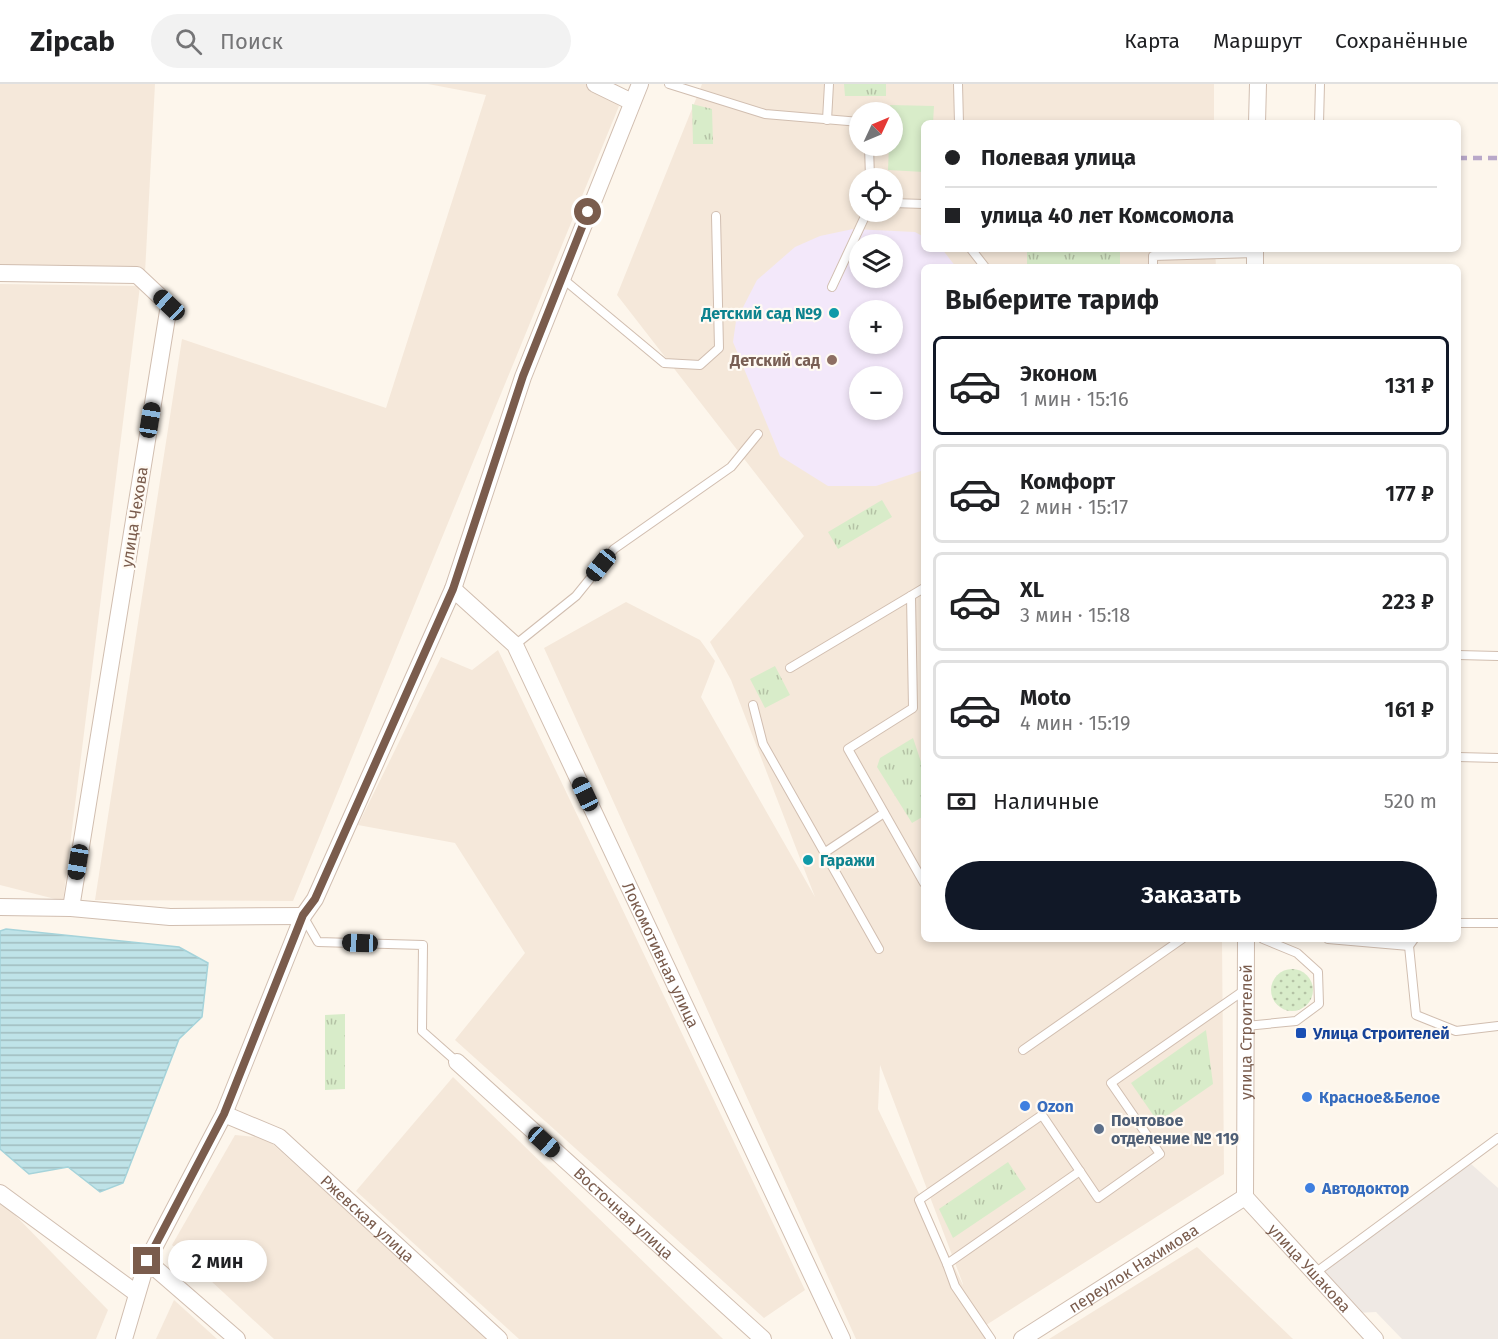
<!DOCTYPE html>
<html lang="ru">
<head>
<meta charset="utf-8">
<style>
  body { margin:0; font-family:"Fira Sans",sans-serif; background:#f2f2f2; color:#202124; height:100vh; display:flex; flex-direction:column; font-size:22px; white-space:nowrap }
  * { box-sizing:border-box; margin:0 }
  p { font-size:20px; color:#757577 }
  .icon { flex:none; width:33px; height:33px; fill:none; stroke:currentColor; stroke-width:2; stroke-linecap:round; stroke-linejoin:round }
  .map { position:relative; flex:1; overflow:hidden }
  .panel { position:absolute; left:921px; top:180px; width:540px; height:678px; display:flex; flex-direction:column; background:#fff; border-radius:9px; box-shadow:0 3px 9px #0003 }
  .panel>* { flex:none }
  .banner { position:absolute; left:921px; top:36px; width:540px; height:132px; border-radius:9px; box-shadow:0 3px 9px #0003; display:grid; align-content:center; height:132px; padding:0 24px; background:#fff }
  .needle { width:39px; rotate:46deg }
  .buttons { position:absolute; left:849px; top:18px; display:grid; gap:12px }
  .buttons a { display:grid; place-items:center; width:54px; height:54px; border-radius:50%; background:#fff; box-shadow:0 3px 9px #0003; font-size:30px }
  .end { position:absolute; width:27px; height:27px; margin:-14px; border:8px solid #7a5c4d; background:#fff; box-shadow:0 0 0 3px #fff }
  .from { border-radius:50% }
  .bubble { position:absolute; height:42px; border-radius:21px; background:#fff; box-shadow:0 3px 9px #0003; font-size:20px; font-weight:600; line-height:42px; text-align:center }
  .car { position:absolute; width:18px; height:36px; margin:-18px -9px; border-radius:8px; box-shadow:0 0 4px 2px #0007; background:linear-gradient(#222 24%,#8ab4d8 0 40%,#222 0 76%,#8ab4d8 0 86%,#222 0) }
  .banner b { display:flex; align-items:center; gap:21px; height:57px; font-size:22px }
  .banner b+b { border-top:2px solid #e0e0e0 }
  .banner i { width:15px; height:15px; background:#202124 }
  ul { padding:0; list-style:none }
  li { display:flex; align-items:center; gap:18px; height:99px; margin:0 12px 9px; padding:0 12px; border:3px solid #e0e0e0; border-radius:9px }
  li div { flex:1 }
  li b { display:block; font-size:22px }
  li em { font-style:normal; font-weight:600 }
  li.selected { border-color:#111827 }
  li>.icon { width:54px; height:54px; stroke-width:1.5 }
  h2 { padding:0 24px; font-size:27px; line-height:72px }
  .pay { display:flex; align-items:center; gap:15px; height:66px; padding:0 24px; font-size:22px }
  .pay p { margin-inline-start:auto }
  .primary-button { display:flex; gap:12px; margin-top:auto; padding:12px 24px }
  .primary-button a { flex:1; height:69px; border-radius:36px; background:#111827; color:#fff; font-size:24px; font-weight:600; line-height:69px; text-align:center }
  header { display:flex; align-items:center; gap:36px; box-sizing:border-box; height:84px; padding:0 30px; background:#fff; border-bottom:2px solid #e0e0e0 }
  header strong { font-size:28px }
  nav { display:flex; gap:33px; margin-inline-start:auto; font-size:21px }
  .search { width:420px; height:54px; background:#f2f2f2; display:flex; align-items:center; gap:15px; box-sizing:border-box; padding:0 21px; border-radius:33px; color:#757577; font-size:22px }
  .map>svg:first-child { display:block }
  .residential { fill:#f5e8da; fill-rule:evenodd }
  .industrial { fill:#efe9e4 }
  .education { fill:#f3e8fa; fill-rule:evenodd }
  .grass { fill:url(#grass-dots) }
  .park { fill:url(#park-tufts) }
  .pitch { fill:#d8ecc9 }
  .water { fill:url(#water-rules); stroke:#a5d3da; stroke-width:1.5 }
  .lines { fill:none; stroke-linecap:round; stroke-linejoin:round }
  .service-casing { stroke:#d1beb0; stroke-width:10 }
  .minor-casing { stroke:#d1beb0; stroke-width:18 }
  .service { stroke:#fff; stroke-width:8 }
  .minor { stroke:#fff; stroke-width:16 }
  .rail { stroke:#b9a8c9; stroke-width:4.5; stroke-dasharray:9 6; stroke-linecap:butt }
  .route { stroke:#7a5c4d; stroke-width:8 }
  .culture-dot { fill:#0f9aa8; stroke:#fffaf3; stroke-width:2 }
  .education-dot { fill:#8d6e63; stroke:#fffaf3; stroke-width:2 }
  .transit-dot { fill:#1a4fb4; stroke:#fffaf3; stroke-width:2 }
  .shop-dot { fill:#3f7fe0; stroke:#fffaf3; stroke-width:2 }
  .service-dot { fill:#5c6f8a; stroke:#fffaf3; stroke-width:2 }
  .labels { text-anchor:middle; stroke-width:4.5; stroke-linejoin:round; paint-order:stroke }
  .culture-label { font-size:16px; font-weight:bold; fill:#0d838f; stroke:#fffaf3; text-anchor:end }
  .education-label { font-size:16px; font-weight:bold; fill:#785e54; stroke:#fffaf3; text-anchor:end }
  .street-label { font-size:16px; fill:#7a5c4d; stroke:#fffaf3 }
  .transit-label { font-size:16px; font-weight:bold; fill:#164399; stroke:#fffaf3; text-anchor:start }
  .shop-label { font-size:16px; font-weight:bold; fill:#366cbe; stroke:#fffaf3; text-anchor:start }
  .service-label { font-size:16px; font-weight:bold; fill:#4e5e75; stroke:#fffaf3; text-anchor:start }
</style>
</head>
<body>
<header>
<strong>Zipcab</strong>
<div class="search"><svg class="icon" aria-label="search" viewBox="0 0 24 24"><circle cx="10" cy="10" r="6"/><path d="M15 15l6 6"/></svg>Поиск</div>
<nav><a>Карта</a><a>Маршрут</a><a>Сохранённые</a></nav>
</header>
<div class="map">
<svg width="1498" height="1255" viewBox="0 0 1498 1255">
  <defs>
    <pattern id="grass-dots" width="8" height="8" patternUnits="userSpaceOnUse" patternTransform="scale(1.5)"><rect width="8" height="8" fill="#d8ecc9"/><path d="M2 2h.1M6 6h.1" fill="none" stroke="#b4c2a5" stroke-width="1.8" stroke-linecap="round"/></pattern>
    <pattern id="park-tufts" width="24" height="20" patternUnits="userSpaceOnUse" patternTransform="scale(1.5)"><rect width="24" height="20" fill="#d8ecc9"/><path d="M3 7l-1-3M5 7V3M7 7l1-3M15 17l-1-3M17 17v-4M19 17l1-3" fill="none" stroke="#b4c2a5"/></pattern>
    <pattern id="water-rules" width="6" height="5" patternUnits="userSpaceOnUse" patternTransform="scale(1.5)"><rect width="6" height="5" fill="#bfe3e8"/><path d="M0 2.5h6" fill="none" stroke="#a0bbbe"/></pattern>
  </defs>
  <rect width="100%" height="100%" fill="#fdf6ec"/>
  <g class="residential">
    <polygon points="0,0 155,0 145,189 0,181"/>
    <polygon points="428,0 589,0 619,22 293,817 95,816 182,255 386,324 486,11"/>
    <path d="M 702,0 L 1214,0 L 1214,39 L 924,39 L 924,165 L 1215,165 L 1216,183 L 924,183 L 924,855 L 1222,855 L 1224,1090 L 983,1243 L 986,1255 L 856,1255 L 544,564 L 626,518 L 700,556 L 715,577 L 701,613 L 815,813 L 731,596 L 710,558 L 804,452 L 617,211 ZM 860,28 L 892,28 L 892,62 L 860,62 ZM 860,94 L 892,94 L 892,128 L 860,128 ZM 860,160 L 892,160 L 892,194 L 860,194 ZM 860,226 L 892,226 L 892,260 L 860,260 ZM 860,292 L 892,292 L 892,326 L 860,326 ZM 880,981 L 963,1200 L 963,1201 L 878,1025 Z"/>
    <polygon points="0,200 140,202 63,817 0,801"/>
    <polygon points="498,566 805,1206 764,1234 455,956 525,869 455,759 358,741 441,573 472,586"/>
    <polygon points="453,993 723,1255 519,1255 356,1107"/>
    <polygon points="235,1051 266,1054 488,1255 274,1255 172,1161"/>
    <polygon points="0,1120 9,1125 108,1226 96,1255 0,1255"/>
    <polygon points="1197,1163 1293,1255 1049,1255"/>
    <polygon points="174,1216 217,1255 156,1255"/>
  </g>
  <polygon class="industrial" points="1471,1080 1498,1104 1498,1255 1402,1255 1376,1228 1356,1229 1319,1189"/>
  <path class="education" d="M 853,145 L 915,148 L 924,153 L 924,165 L 942,165 L 956,183 L 924,183 L 924,386 L 876,402 L 828,402 L 780,372 L 733,258 L 736,237 L 757,196 L 795,163 L 820,152 ZM 860,160 L 892,160 L 892,194 L 860,194 ZM 860,226 L 892,226 L 892,260 L 860,260 ZM 860,292 L 892,292 L 892,326 L 860,326 Z"/>
  <circle class="grass" cx="1292" cy="906" r="21"/>
  <g class="park">
    <polygon points="844,0 886,0 886,12 845,12"/>
    <polygon points="692,20 712,25 713,60 693,60"/>
    <polygon points="1120,166 1120,183 1027,183 1027,168"/>
    <polygon points="882,416 892,433 838,465 828,448"/>
    <polygon points="775,582 790,611 765,624 750,595"/>
    <polygon points="913,654 924,687 924,732 912,739 877,683 880,674"/>
    <polygon points="345,930 345,1005 325,1006 325,931"/>
    <polygon points="1206,946 1213,1000 1158,1038 1131,999"/>
    <polygon points="1008,1078 1026,1105 953,1154 939,1125"/>
  </g>
  <polygon class="pitch" points="890,21 934,22 933,39 924,39 924,88 888,86 889,62 892,62"/>
  <polygon class="water" points="6,845 179,863 208,879 202,933 179,955 123,1099 100,1108 68,1083 29,1090 0,1065 0,847"/>
  <g class="lines">
    <defs>
      <g id="service">
        <polyline points="669,0 765,30 860,38"/>
        <polyline points="958,0 959,39"/>
        <polyline points="827,36 829,0"/>
        <polyline points="1319,39 1320,0"/>
        <polyline points="869,62 870,94"/>
        <polyline points="892,119 924,120"/>
        <polyline points="971,165 985,183"/>
        <polyline points="1153,183 1153,172 1255,169"/>
        <polyline points="562,194 664,279 700,281 719,264 716,132"/>
        <polyline points="832,203 867,128"/>
        <polyline points="911,512 913,624 848,665 924,799"/>
        <polyline points="515,561 576,512 614,465 731,383 758,350"/>
        <polyline points="1458,571 1498,572"/>
        <polyline points="790,584 924,504"/>
        <polyline points="753,621 763,660 879,865"/>
        <polyline points="1458,673 1498,674"/>
        <polyline points="824,769 884,729"/>
        <polyline points="303,832 318,858 423,861 422,947 457,978"/>
        <polyline points="1458,839 1498,839"/>
        <polyline points="1328,855 1409,862"/>
        <polyline points="1414,855 1409,862 1416,931 1456,947 1498,942"/>
        <polyline points="1246,942 1296,937 1319,920 1318,888 1297,869 1263,855"/>
        <polyline points="1023,966 1182,855"/>
        <polyline points="947,1180 919,1116 1042,1031 1098,1114 1160,1070 1111,999 1246,905"/>
        <polyline points="1315,1189 1498,1054"/>
        <polyline points="991,1255 955,1202 947,1180 1080,1087"/>
      </g>
      <g id="minor">
        <polyline points="595,0 632,18"/>
        <polyline points="1257,39 1258,0"/>
        <polyline points="1255,165 1255,183"/>
        <polyline points="0,189 137,191 169,221 71,824"/>
        <path id="s1" d="M 453,505 L 515,561 L 842,1255"/>
        <polyline points="0,823 71,824 170,833 303,832"/>
        <path id="s2" d="M 457,978 L 763,1255"/>
        <path id="s3" d="M 224,1030 L 279,1053 L 499,1255"/>
        <polyline points="0,1109 136,1209"/>
        <path id="s4" d="M 1245,1113 L 1246,855"/>
        <path id="s5" d="M 1245,1113 L 1375,1255"/>
        <polyline points="147,1177 237,1255"/>
        <polyline points="124,1255 147,1177 224,1030 303,832 315,815 453,505 523,293 640,0"/>
        <path id="s6" d="M 1022,1255 L 1245,1113"/>
      </g>
    </defs>
    <use href="#service" class="service-casing"/>
    <use href="#minor" class="minor-casing"/>
    <use href="#service" class="service"/>
    <use href="#minor" class="minor"/>
    <polyline class="rail" points="1458,74 1498,74"/>
  </g>
  <g class="lines">
    <polyline class="route" points="147,1177 224,1030 303,831 315,815 453,505 523,292 588,128"/>
  </g>
  <g class="culture-dot">
    <circle cx="834" cy="229" r="6"/>
    <circle cx="808" cy="776" r="6"/>
  </g>
  <circle class="education-dot" cx="832" cy="276" r="6"/>
  <rect class="transit-dot" x="1295" y="943" width="12" height="12" rx="3"/>
  <g class="shop-dot">
    <circle cx="1307" cy="1013" r="6"/>
    <circle cx="1025" cy="1022" r="6"/>
    <circle cx="1310" cy="1104" r="6"/>
  </g>
  <circle class="service-dot" cx="1099" cy="1045" r="6"/>
  <g class="labels">
    <g class="culture-label">
      <text x="822" y="235">Детский сад №9</text>
      <text x="820" y="782" text-anchor="start">Гаражи</text>
    </g>
    <g class="education-label">
      <text x="820" y="282">Детский сад</text>
    </g>
    <g class="street-label">
      <text transform="translate(134 433) rotate(-81)" y="6">улица Чехова</text>
      <text dy="6" stroke="none"><textPath href="#s1" startOffset="426">Локомотивная улица</textPath></text>
      <text dy="6" stroke="none"><textPath href="#s4" startOffset="165">улица Строителей</textPath></text>
      <text dy="6" stroke="none"><textPath href="#s2" startOffset="225">Восточная улица</textPath></text>
      <text dy="6" stroke="none"><textPath href="#s3" startOffset="180">Ржевская улица</textPath></text>
      <text dy="6" stroke="none"><textPath href="#s6" startOffset="132">переулок Нахимова</textPath></text>
      <text dy="6" stroke="none"><textPath href="#s5" startOffset="96">улица Ушакова</textPath></text>
    </g>
    <g class="transit-label">
      <text x="1313" y="955">Улица Строителей</text>
    </g>
    <g class="shop-label">
      <text x="1319" y="1019">Красное&amp;Белое</text>
      <text x="1037" y="1028">Ozon</text>
      <text x="1322" y="1110">Автодоктор</text>
    </g>
    <g class="service-label">
      <text x="1111" y="1042">Почтовое<tspan x="1111" dy="18">отделение № 119</tspan></text>
    </g>
  </g>
</svg>
<div class="buttons">
<a><svg class="needle" viewBox="-14 -14 28 28"><path d="M0-13l5 13h-10z" fill="#e53935"/><path d="M0 13l5-13h-10z" fill="#757577"/></svg></a>
<a><svg class="icon" aria-label="locate" viewBox="0 0 24 24"><circle cx="12" cy="12" r="6"/><path d="M12 2v4M12 18v4M2 12h4M18 12h4"/></svg></a>
<a><svg class="icon" aria-label="layers" viewBox="0 0 24 24"><path d="M12 4l9 5-9 5-9-5zM3 14l9 5 9-5"/></svg></a>
<a>+</a>
<a>−</a>
</div>
<i class="end from" style="left:588px;top:128px"></i>
<i class="end" style="left:147px;top:1177px"></i>
<div class="bubble" style="left:168px;top:1156px;width:99px">2 мин</div>
<i class="car" style="left:169px;top:221px;rotate:313deg"></i>
<i class="car" style="left:150px;top:336px;rotate:9deg"></i>
<i class="car" style="left:601px;top:481px;rotate:219deg"></i>
<i class="car" style="left:585px;top:710px;rotate:335deg"></i>
<i class="car" style="left:78px;top:778px;rotate:189deg"></i>
<i class="car" style="left:360px;top:859px;rotate:272deg"></i>
<i class="car" style="left:544px;top:1058px;rotate:132deg"></i>
<div class="banner">
<b><i class="from"></i>Полевая улица</b>
<b><i></i>улица 40 лет Комсомола</b>
</div>
<section class="panel">
<h2>Выберите тариф</h2>
<ul>
<li class="selected"><svg class="icon" aria-label="car" viewBox="0 0 24 24"><path d="M5 17H2v-5l4-1 3-4h7l3 4 3 1v5h-3M9 17h6M6 11h13"/><circle cx="7" cy="17" r="2"/><circle cx="17" cy="17" r="2"/></svg><div><b>Эконом</b><p>1 мин · 15:16</p></div><em>131 ₽</em></li>
<li><svg class="icon" aria-label="car" viewBox="0 0 24 24"><path d="M5 17H2v-5l4-1 3-4h7l3 4 3 1v5h-3M9 17h6M6 11h13"/><circle cx="7" cy="17" r="2"/><circle cx="17" cy="17" r="2"/></svg><div><b>Комфорт</b><p>2 мин · 15:17</p></div><em>177 ₽</em></li>
<li><svg class="icon" aria-label="car" viewBox="0 0 24 24"><path d="M5 17H2v-5l4-1 3-4h7l3 4 3 1v5h-3M9 17h6M6 11h13"/><circle cx="7" cy="17" r="2"/><circle cx="17" cy="17" r="2"/></svg><div><b>XL</b><p>3 мин · 15:18</p></div><em>223 ₽</em></li>
<li><svg class="icon" aria-label="car" viewBox="0 0 24 24"><path d="M5 17H2v-5l4-1 3-4h7l3 4 3 1v5h-3M9 17h6M6 11h13"/><circle cx="7" cy="17" r="2"/><circle cx="17" cy="17" r="2"/></svg><div><b>Moto</b><p>4 мин · 15:19</p></div><em>161 ₽</em></li>
</ul>
<div class="pay"><svg class="icon" aria-label="cash" viewBox="0 0 24 24"><path d="M3 7h18v10H3z"/><circle cx="12" cy="12" r="2"/></svg>Наличные<p>520 m</p></div>
<div class="primary-button"><a>Заказать</a></div>
</section>
</div>
</body>
</html>
